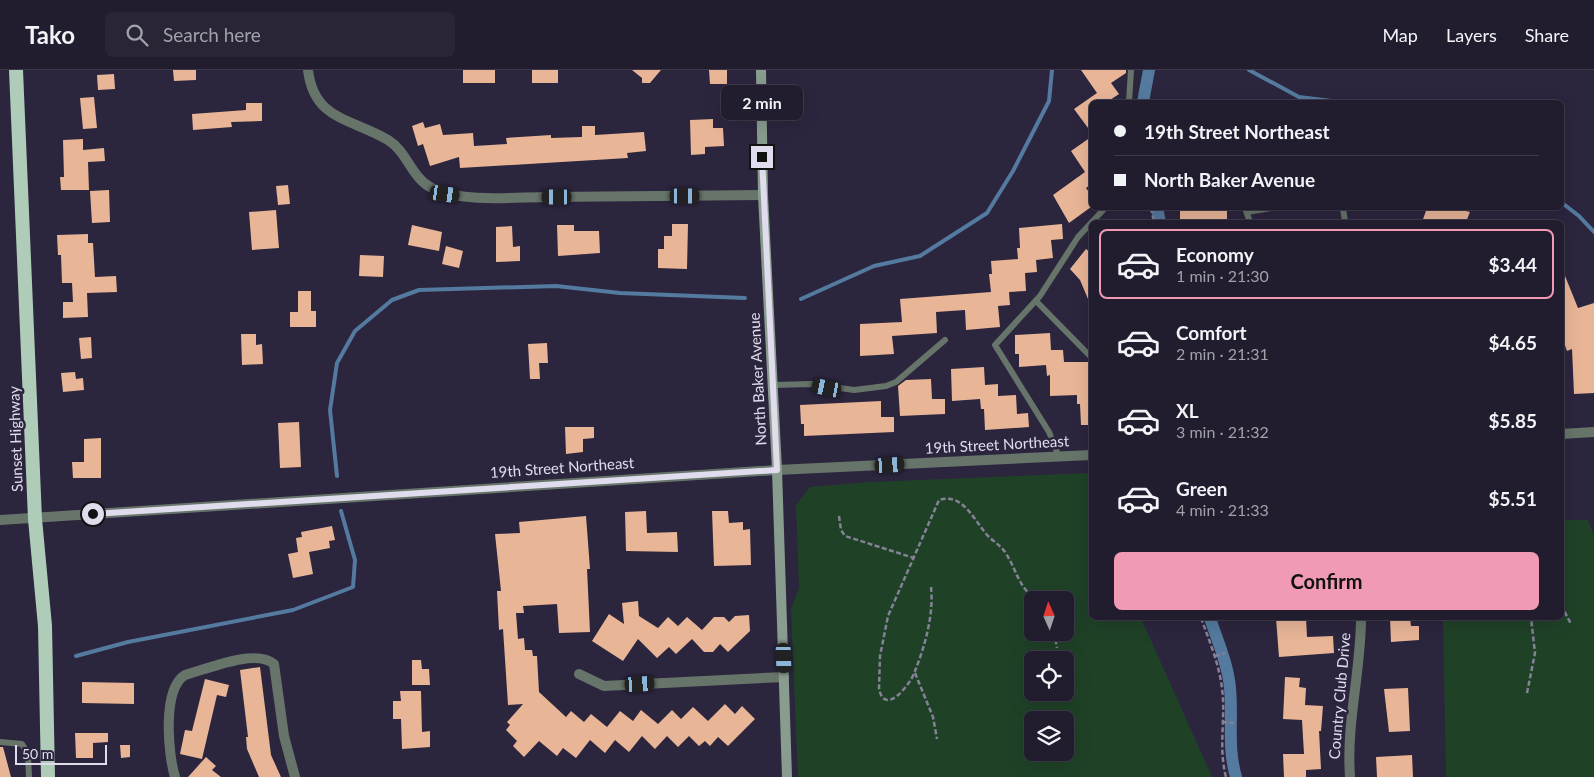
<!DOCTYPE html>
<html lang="en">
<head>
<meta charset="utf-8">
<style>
  body { margin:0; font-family:Lato,sans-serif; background:#292536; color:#f1f3f6; height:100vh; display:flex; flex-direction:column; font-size:19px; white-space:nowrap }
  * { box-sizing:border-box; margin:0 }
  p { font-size:16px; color:#a2a1aa }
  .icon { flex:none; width:28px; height:28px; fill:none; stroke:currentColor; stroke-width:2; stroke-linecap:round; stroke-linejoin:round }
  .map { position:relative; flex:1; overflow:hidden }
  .side { position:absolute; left:1089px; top:150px; width:475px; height:400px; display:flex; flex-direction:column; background:#211c2e; border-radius:8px; box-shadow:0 5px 20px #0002,0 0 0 1px #3e3a4a }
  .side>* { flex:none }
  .guide { position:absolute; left:1089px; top:30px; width:475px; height:110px; border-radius:8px; box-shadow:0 5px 20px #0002,0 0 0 1px #3e3a4a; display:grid; align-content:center; height:110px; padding:0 25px; background:#211c2e }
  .needle { width:32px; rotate:357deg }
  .tools { position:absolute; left:1024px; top:521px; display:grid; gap:10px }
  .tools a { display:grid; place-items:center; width:50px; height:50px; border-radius:8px; background:#211c2e; box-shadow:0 5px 20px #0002,0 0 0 1px #3e3a4a; font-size:25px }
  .scale { position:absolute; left:15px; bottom:12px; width:92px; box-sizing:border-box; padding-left:5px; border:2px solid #e0dced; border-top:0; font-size:14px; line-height:18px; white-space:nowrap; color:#e0dced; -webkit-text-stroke:4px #2c253e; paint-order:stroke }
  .end { position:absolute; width:22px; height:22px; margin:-11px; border:6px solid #e0dced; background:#111; box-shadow:0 0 0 2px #111 }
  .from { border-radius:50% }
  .bubble { position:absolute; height:35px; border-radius:8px; background:#211c2e; box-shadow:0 5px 20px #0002,0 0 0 1px #3e3a4a; font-size:16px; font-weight:700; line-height:35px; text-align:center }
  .car { position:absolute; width:15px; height:30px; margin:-15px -8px; border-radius:6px; box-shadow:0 0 4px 1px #0007; background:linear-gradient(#222 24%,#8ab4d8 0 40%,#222 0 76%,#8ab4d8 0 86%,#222 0) }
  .guide b { display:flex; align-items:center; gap:18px; height:48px; font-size:19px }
  .guide b+b { border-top:1px solid #3e3a4a }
  .guide i { width:12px; height:12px; background:#f1f3f6 }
  ul { padding:9px 0 0; list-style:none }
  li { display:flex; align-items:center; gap:15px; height:70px; margin:0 10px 8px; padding:0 15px; border:2px solid transparent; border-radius:8px }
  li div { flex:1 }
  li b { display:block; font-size:19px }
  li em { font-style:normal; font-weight:700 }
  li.current { border-color:#f19ab3 }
  li>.icon { width:45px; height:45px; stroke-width:1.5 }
  .cta { display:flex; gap:10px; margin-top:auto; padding:10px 25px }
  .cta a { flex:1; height:58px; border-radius:8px; background:#f19ab3; color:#111; font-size:20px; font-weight:700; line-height:58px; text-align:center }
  header { display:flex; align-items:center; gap:30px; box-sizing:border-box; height:70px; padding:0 25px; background:#211c2e; border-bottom:1px solid #3e3a4a }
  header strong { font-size:24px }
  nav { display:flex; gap:28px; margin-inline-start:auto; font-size:18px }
  .search { width:350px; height:45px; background:#292536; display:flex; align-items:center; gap:12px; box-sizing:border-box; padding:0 18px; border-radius:8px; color:#a2a1aa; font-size:19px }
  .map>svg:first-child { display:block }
  .green { fill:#1f4227; fill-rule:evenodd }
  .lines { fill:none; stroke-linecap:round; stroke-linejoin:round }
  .stream { stroke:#547a9f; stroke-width:4 }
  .canal { stroke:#547a9f; stroke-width:12 }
  .building { fill:#e8b597 }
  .path { stroke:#868196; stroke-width:2.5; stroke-dasharray:5 2.5; stroke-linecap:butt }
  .service { stroke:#67746a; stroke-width:6 }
  .minor { stroke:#67746a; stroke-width:10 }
  .tertiary { stroke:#67746a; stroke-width:10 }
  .secondary { stroke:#899d8f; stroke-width:10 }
  .trunk { stroke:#afccb8; stroke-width:14 }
  .route { stroke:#e0dced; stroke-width:6 }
  .labels { text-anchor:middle; stroke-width:5; stroke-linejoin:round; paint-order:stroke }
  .street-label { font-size:15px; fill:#e0dced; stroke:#2c253e }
</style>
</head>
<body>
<header>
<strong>Tako</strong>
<div class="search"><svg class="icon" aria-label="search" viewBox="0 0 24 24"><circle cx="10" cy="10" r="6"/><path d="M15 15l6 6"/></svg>Search here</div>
<nav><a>Map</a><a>Layers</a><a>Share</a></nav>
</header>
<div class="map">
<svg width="1594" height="707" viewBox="0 0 1594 707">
  <rect width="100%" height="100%" fill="#2c253e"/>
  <g class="green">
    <path d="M 1091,403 L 1091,548 L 1141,548 L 1212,707 L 798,707 L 791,539 L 799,518 L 796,435 L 810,417 L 871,412 ZM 1032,530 L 1065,530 L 1065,562 L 1032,562 ZM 1032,590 L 1065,590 L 1065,622 L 1032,622 ZM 1032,650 L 1065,650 L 1065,682 L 1032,682 Z"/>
    <polygon points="1561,450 1588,450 1594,466 1594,707 1446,707 1443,548 1561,548"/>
  </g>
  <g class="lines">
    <g class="stream">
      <polyline points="1249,0 1299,27 1339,32"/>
      <polyline points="1561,132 1579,146 1594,162"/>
      <polyline points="801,229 874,196 920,186 987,143 1013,101 1049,31 1052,0"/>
      <polyline points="337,406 330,340 337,293 355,261 392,230 419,220 556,216 620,223 745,228"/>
      <polyline points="76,586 128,572 293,540 353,517 355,490 341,441"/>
    </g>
    <g class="canal">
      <polyline points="1143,32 1149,0"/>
      <polyline points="1157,138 1160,152"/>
      <path d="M 1210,548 C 1217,570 1228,594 1230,618 C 1233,649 1227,676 1236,707"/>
    </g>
  </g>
  <g class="building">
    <polygon points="173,0 196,0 196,10 174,11"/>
    <rect x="463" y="0" width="32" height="13"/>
    <rect x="532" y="0" width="26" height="13"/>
    <polygon points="632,0 661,0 650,13 642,13 642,8"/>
    <polygon points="709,0 727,0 727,14 710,14"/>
    <polygon points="1081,0 1126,0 1126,3 1111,13 1119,24 1107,32 1091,32 1091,62 1074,39 1097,23"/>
    <polygon points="114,4 115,19 98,20 97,5"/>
    <polygon points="94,27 97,58 83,59 80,28"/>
    <polygon points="246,33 262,33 262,51 231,52 232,57 193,60 192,44 246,40"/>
    <polygon points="713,49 713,58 723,58 724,76 705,77 705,84 691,85 690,50"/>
    <polygon points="423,52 425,58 440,54 443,65 473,63 474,76 507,74 506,68 551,65 551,68 582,67 582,56 595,56 595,65 644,62 646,81 627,83 628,88 460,98 459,87 430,96 423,74 418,76 412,56"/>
    <polygon points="1091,67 1091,114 1086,118 1091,125 1091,137 1069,153 1053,125 1085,102 1071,81"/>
    <polygon points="83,69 83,80 104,78 105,91 88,92 89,120 61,120 60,107 64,107 63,70"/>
    <polygon points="288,115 290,134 278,135 276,116"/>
    <polygon points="109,120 110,152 92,153 90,121"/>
    <rect x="1180" y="138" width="47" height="14"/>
    <polygon points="1427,138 1467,138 1466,141 1470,142 1466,152 1422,152"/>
    <polygon points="276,140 279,178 252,180 249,142"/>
    <polygon points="672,154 688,154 687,199 658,198 658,179 664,179 664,166 672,166"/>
    <polygon points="1062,154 1063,169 1051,170 1053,188 1036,190 1037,202 1025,203 1026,221 1009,222 1010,235 998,236 1000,257 966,260 965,240 936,242 937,263 892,266 894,284 860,286 860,254 902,252 900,229 991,222 989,204 992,204 991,191 1018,189 1017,178 1020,178 1019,158"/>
    <polygon points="412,155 442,162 439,181 408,175"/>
    <polygon points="557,155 574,155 574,161 599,161 600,183 558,186"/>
    <polygon points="512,156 513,177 520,176 520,191 496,192 496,157"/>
    <polygon points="88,164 88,173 93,173 95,207 116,206 117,222 87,223 88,247 63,248 63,232 73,232 72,213 62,213 61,185 58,185 57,165"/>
    <polygon points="446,176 463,181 459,198 442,194"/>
    <polygon points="1086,179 1091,183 1091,236 1080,210 1070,199"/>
    <polygon points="360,185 384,186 383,207 359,206"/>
    <polygon points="1561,196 1578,238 1594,233 1594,323 1574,324 1572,279 1567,281 1561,264"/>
    <polygon points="298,221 311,221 311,241 316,241 316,257 290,257 290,242 298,242"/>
    <polygon points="1050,263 1051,280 1063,280 1064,292 1091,292 1091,355 1081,355 1080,334 1077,334 1077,325 1050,326 1050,305 1047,306 1046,295 1019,297 1019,284 1015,284 1015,265"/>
    <polygon points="241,264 256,264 256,275 262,274 263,294 242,295"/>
    <polygon points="91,267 92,288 81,289 79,268"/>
    <polygon points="547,273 548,293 539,293 540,309 530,309 528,274"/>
    <polygon points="984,297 985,315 998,314 998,326 1016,325 1017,344 1028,343 1029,357 985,360 984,339 981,339 980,329 952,331 951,299"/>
    <polygon points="75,302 76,309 83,308 84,320 63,322 61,303"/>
    <polygon points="931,309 932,329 945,329 945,344 900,346 898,316 906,310"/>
    <polygon points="881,331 881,347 894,347 894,362 804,366 804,354 801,354 800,335"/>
    <polygon points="299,352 301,397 280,398 278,353"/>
    <polygon points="565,357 594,357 594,368 583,369 583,382 566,384"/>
    <polygon points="101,368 101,408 73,408 72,392 84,392 84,369"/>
    <polygon points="646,441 647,463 677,462 678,482 626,481 625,442"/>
    <polygon points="712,441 728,441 729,453 743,452 743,460 750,459 751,495 714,496"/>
    <polygon points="586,446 590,499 587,499 590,562 559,563 557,534 523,536 524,543 516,543 518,569 524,568 525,580 532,580 533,586 537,586 539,622 566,647 571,641 584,652 591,644 607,657 620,641 633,651 641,640 658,654 672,640 681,649 693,637 708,651 725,634 735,644 742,636 755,649 728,676 718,667 710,676 705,671 699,676 689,666 678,677 667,666 655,679 642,666 629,682 615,670 605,683 590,670 576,688 563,678 557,686 539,671 524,687 513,676 517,671 506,660 510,655 507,652 523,634 508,635 503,559 499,560 497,521 501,521 495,464 520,463 519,452"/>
    <polygon points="332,456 335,470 329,471 330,478 309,482 313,504 293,508 288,484 298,482 296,468 302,467 301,462"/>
    <polygon points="638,531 639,546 658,558 668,547 678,556 687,547 702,560 714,547 724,547 729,552 735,546 749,545 750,561 728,582 720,574 713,582 704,582 692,569 676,584 669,577 657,588 638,569 623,591 592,571 609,544 624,554 622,533"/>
    <polygon points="1276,548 1306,548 1307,567 1333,566 1334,583 1279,587"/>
    <polygon points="1390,548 1410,548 1411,556 1419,556 1419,570 1391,572"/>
    <polygon points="412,590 421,590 422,599 429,599 430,615 412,615"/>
    <polygon points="260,597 271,685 281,707 259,707 247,679 246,667 248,667 240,600"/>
    <polygon points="1285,607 1300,608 1299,617 1306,618 1305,635 1323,636 1321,661 1319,661 1321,699 1306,700 1306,707 1284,707 1283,684 1304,684 1302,650 1283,649"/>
    <polygon points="205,609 229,615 226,627 217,625 202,689 180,684 185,660 192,661"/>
    <polygon points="82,612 134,613 134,634 82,633"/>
    <polygon points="1408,618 1410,661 1389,662 1384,619"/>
    <polygon points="400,621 421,621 422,662 430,661 430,677 402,679 401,649 393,649 393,631 401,631"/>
    <polygon points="75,663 108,663 108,672 93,673 93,688 76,688"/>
    <polygon points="120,675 130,675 130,687 121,688"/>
    <polygon points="0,677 3,677 11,707 0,707"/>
    <polygon points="1412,685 1413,707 1377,707 1376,687"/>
    <polygon points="206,687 216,696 212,700 221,707 188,707"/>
  </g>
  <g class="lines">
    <g class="path">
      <polyline points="1151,138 1154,152"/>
      <polyline points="839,446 841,460 845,466 914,488"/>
      <path d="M 931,517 C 934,544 925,576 915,601 C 911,614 884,648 879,618 L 880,586 L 888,546 L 939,430 C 963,422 975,452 988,466 C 994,472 1000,475 1005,482 C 1017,500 1017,515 1036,530"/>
      <polyline points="1561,535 1571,554"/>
      <path d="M 1201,548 C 1209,570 1219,594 1222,618 C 1226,648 1218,677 1226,707"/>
      <polyline points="1054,562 1057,578"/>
      <polyline points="1215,586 1225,583"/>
      <polyline points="915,603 933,647 937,669"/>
      <polyline points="1527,623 1535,583 1531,548"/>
      <polyline points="1222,652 1234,653"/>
    </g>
    <g class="service">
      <polyline points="1129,32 1131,0"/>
      <polyline points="1245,138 1250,152"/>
      <polyline points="1343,138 1345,152"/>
      <polyline points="1247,142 1271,138"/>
      <polyline points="1036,231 1091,287"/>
      <polyline points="773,315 811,314 854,320 886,316 896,312 945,270"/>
      <polyline points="1561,330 1562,364"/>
      <polyline points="1059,387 1049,362 995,275 1040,226 1078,167 1105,138"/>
      <polyline points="0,672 22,674 28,684 29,707"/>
    </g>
    <g class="minor">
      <path d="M 308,0 C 314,51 352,48 388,70 C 408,82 411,109 434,119 C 466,133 515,127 550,127 C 621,126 692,126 763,125"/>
      <polyline points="579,604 604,616 784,607"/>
      <path d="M 175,707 C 168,684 162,619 185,605 C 208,599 255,578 274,594 L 284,666 L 295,707"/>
      <path d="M 1350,707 C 1346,653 1361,601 1361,548"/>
    </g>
    <g class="tertiary">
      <polyline points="1561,364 1594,362"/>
      <polyline points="0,450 777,400 1091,385"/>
    </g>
    <polyline class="secondary" points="761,0 763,125 777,400 787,707"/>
    <polyline class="trunk" points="16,0 35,449 45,556 48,707"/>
  </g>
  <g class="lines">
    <polyline class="route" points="93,444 777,400 762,87"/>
  </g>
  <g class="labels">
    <g class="street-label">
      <text transform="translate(758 309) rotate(-93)" y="5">North Baker Avenue</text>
      <text transform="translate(16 369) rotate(-92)" y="5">Sunset Highway</text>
      <text transform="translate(997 375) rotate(-3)" y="5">19th Street Northeast</text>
      <text transform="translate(562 398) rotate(-4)" y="5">19th Street Northeast</text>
      <text transform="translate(1340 626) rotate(-85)" y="5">Country Club Drive</text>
    </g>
  </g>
</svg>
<div class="tools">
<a><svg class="needle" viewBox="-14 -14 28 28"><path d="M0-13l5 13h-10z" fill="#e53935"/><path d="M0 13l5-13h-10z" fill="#a2a1aa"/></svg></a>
<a><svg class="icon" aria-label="locate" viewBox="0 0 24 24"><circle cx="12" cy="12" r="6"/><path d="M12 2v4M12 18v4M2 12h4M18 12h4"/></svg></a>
<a><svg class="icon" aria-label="layers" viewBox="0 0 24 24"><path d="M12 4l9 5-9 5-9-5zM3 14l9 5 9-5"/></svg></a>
</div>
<div class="scale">50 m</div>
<i class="end from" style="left:93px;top:444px"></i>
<i class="end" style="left:762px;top:87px"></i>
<div class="bubble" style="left:721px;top:15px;width:82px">2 min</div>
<i class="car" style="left:445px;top:124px;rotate:98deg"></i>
<i class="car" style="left:685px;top:126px;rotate:90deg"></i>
<i class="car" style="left:557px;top:127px;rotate:270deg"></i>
<i class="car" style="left:827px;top:318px;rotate:282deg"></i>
<i class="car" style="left:890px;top:395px;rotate:87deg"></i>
<i class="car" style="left:784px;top:588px;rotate:178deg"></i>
<i class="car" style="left:640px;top:614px;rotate:87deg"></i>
<div class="guide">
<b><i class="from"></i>19th Street Northeast</b>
<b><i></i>North Baker Avenue</b>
</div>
<section class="side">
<ul>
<li class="current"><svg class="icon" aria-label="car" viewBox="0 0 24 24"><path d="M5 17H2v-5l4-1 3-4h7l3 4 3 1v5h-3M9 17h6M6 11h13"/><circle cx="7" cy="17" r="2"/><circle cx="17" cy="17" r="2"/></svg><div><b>Economy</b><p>1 min · 21:30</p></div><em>$3.44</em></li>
<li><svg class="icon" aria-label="car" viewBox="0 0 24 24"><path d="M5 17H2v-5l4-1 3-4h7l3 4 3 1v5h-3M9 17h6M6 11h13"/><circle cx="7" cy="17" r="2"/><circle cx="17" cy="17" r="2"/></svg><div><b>Comfort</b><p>2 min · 21:31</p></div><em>$4.65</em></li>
<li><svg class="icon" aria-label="car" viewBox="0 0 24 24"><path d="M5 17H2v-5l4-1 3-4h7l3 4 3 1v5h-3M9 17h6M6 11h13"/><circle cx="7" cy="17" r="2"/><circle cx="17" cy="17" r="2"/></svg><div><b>XL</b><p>3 min · 21:32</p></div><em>$5.85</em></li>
<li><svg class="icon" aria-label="car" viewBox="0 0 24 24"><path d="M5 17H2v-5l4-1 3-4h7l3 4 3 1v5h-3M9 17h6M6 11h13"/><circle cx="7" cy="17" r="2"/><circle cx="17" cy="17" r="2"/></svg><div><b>Green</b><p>4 min · 21:33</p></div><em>$5.51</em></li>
</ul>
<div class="cta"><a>Confirm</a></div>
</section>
</div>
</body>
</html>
